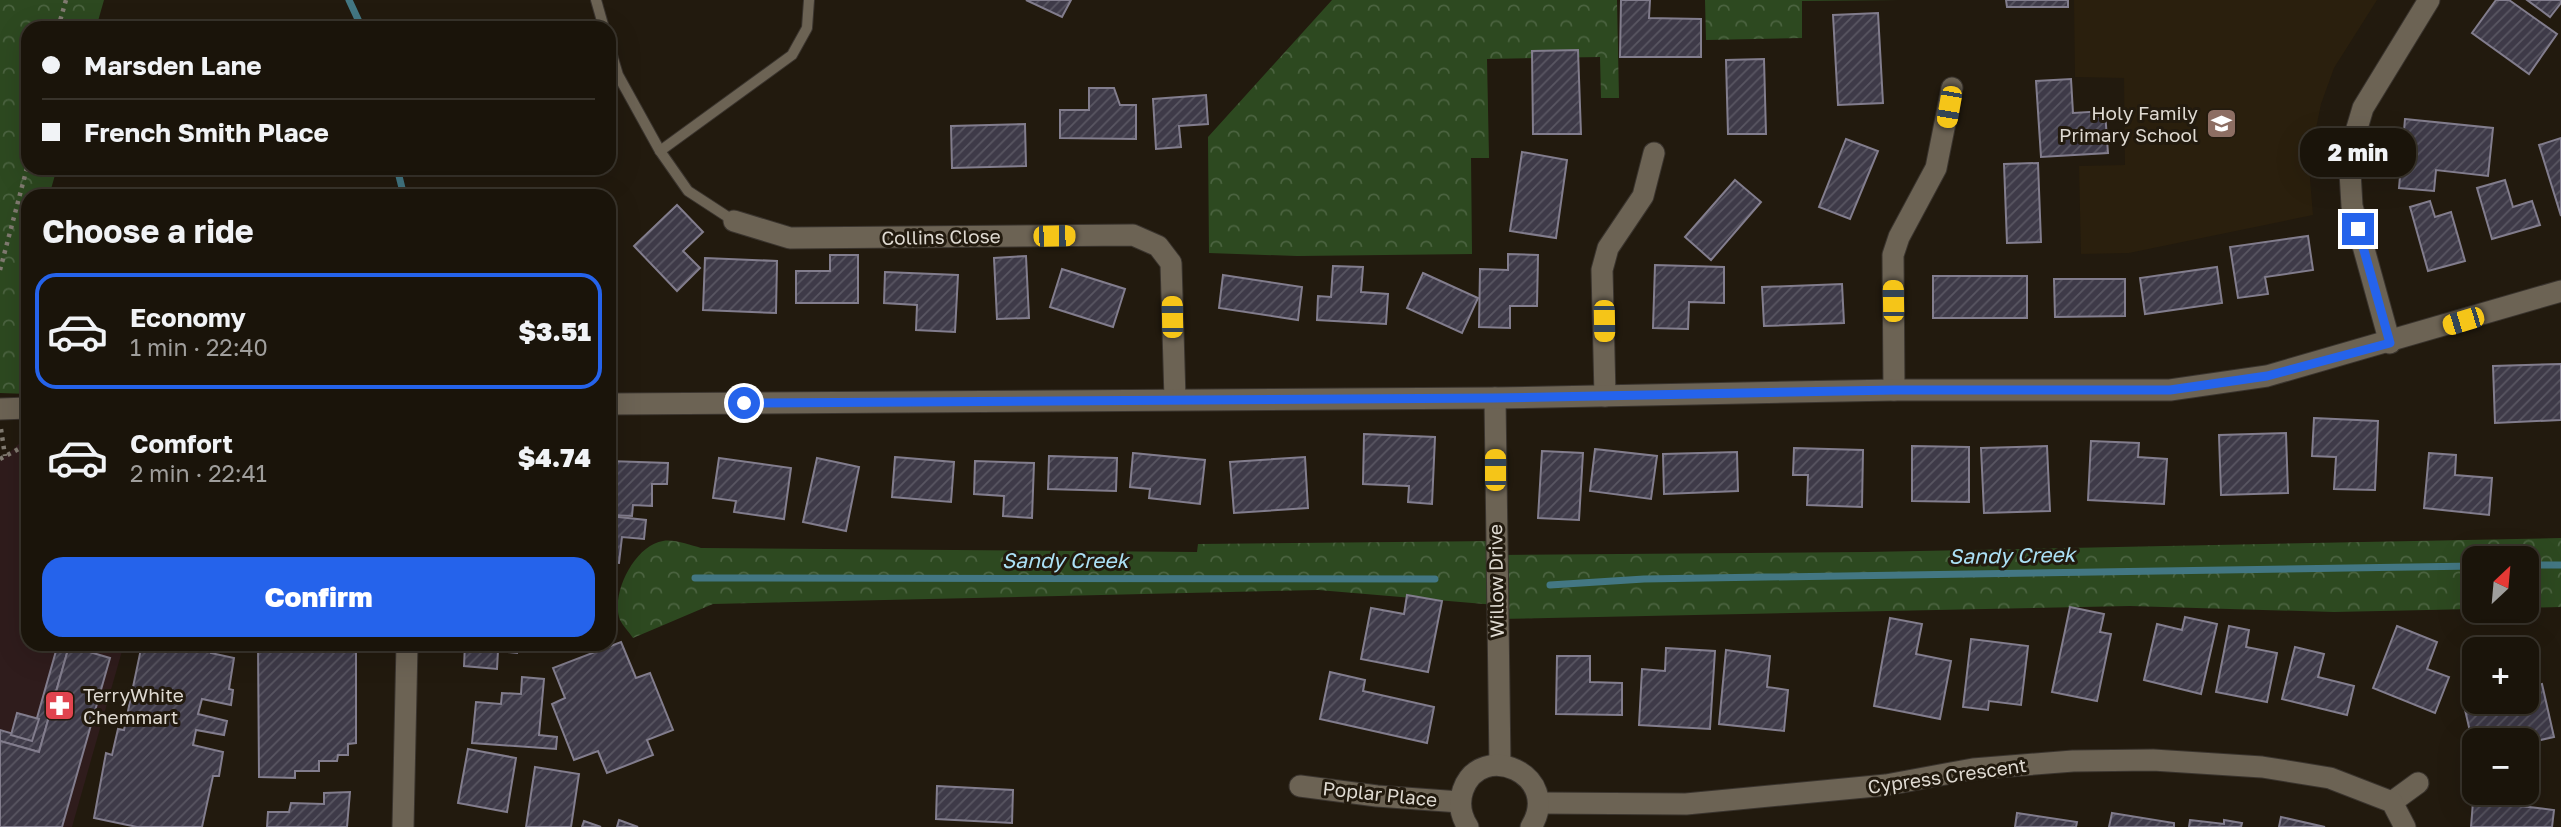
<!DOCTYPE html>
<html lang="en">
<head>
<meta charset="utf-8">
<style>
  body { margin:0; font-family:"Golos Text",sans-serif; background:#272118; color:#f1f3f6; height:100vh; display:flex; flex-direction:column; font-size:26px; white-space:nowrap }
  * { box-sizing:border-box; margin:0 }
  p { font-size:23px; color:#9f9e9c }
  .icon { flex:none; width:38px; height:38px; fill:none; stroke:currentColor; stroke-width:2; stroke-linecap:round; stroke-linejoin:round }
  .map { position:relative; flex:1; overflow:hidden }
  .sheet { position:absolute; left:21px; top:189px; width:595px; height:462px; display:flex; flex-direction:column; background:#1a140a; border-radius:21px; box-shadow:0 7px 28px #0002,0 0 0 2px #38332b }
  .sheet>* { flex:none }
  .guide { position:absolute; left:21px; top:21px; width:595px; height:154px; border-radius:21px; box-shadow:0 7px 28px #0002,0 0 0 2px #38332b; display:grid; align-content:center; height:154px; padding:0 21px; background:#1a140a }
  .needle { width:46px; rotate:26deg }
  .buttons { position:absolute; left:2462px; top:546px; display:grid; gap:14px }
  .buttons a { display:grid; place-items:center; width:77px; height:77px; border-radius:14px; background:#1a140a; box-shadow:0 7px 28px #0002,0 0 0 2px #38332b; font-size:35px }
  .end { position:absolute; width:32px; height:32px; margin:-16px; border:9px solid #2563eb; background:#fff; box-shadow:0 0 0 4px #fff }
  .from { border-radius:50% }
  .bubble { position:absolute; height:49px; border-radius:21px; background:#1a140a; box-shadow:0 7px 28px #0002,0 0 0 2px #38332b; font-size:23px; font-weight:800; line-height:49px; text-align:center }
  .car { position:absolute; width:21px; height:42px; margin:-21px -10px; border-radius:9px; box-shadow:0 0 5px 2px #0007; background:linear-gradient(#f5c518 24%,#345 0 40%,#f5c518 0 76%,#345 0 86%,#f5c518 0) }
  .guide b { display:flex; align-items:center; gap:24px; height:66px; font-size:26px }
  .guide b+b { border-top:2px solid #38332b }
  .guide i { width:18px; height:18px; background:#f1f3f6 }
  ul { padding:0; list-style:none }
  li { display:flex; align-items:center; gap:21px; height:116px; margin:0 14px 10px; padding:0 7px; border:4px solid transparent; border-radius:21px }
  li div { flex:1 }
  li b { display:block; font-size:26px }
  li em { font-style:normal; font-weight:800 }
  li.selected { border-color:#2563eb }
  li>.icon { width:63px; height:63px; stroke-width:1.5 }
  h2 { padding:0 21px; font-size:32px; line-height:84px }
  .button { display:flex; gap:14px; margin-top:auto; padding:14px 21px }
  .button a { flex:1; height:80px; border-radius:21px; background:#2563eb; color:#fff; font-size:28px; font-weight:800; line-height:80px; text-align:center }
  .map>svg:first-child { display:block }
  .commercial { fill:#2f1c1c }
  .built { fill:#2a1f0d }
  .park { fill:url(#park-crowns) }
  .lines { fill:none; stroke-linecap:round; stroke-linejoin:round }
  .stream { stroke:#437783; stroke-width:7 }
  .building { fill:url(#building-hatch); stroke:#827d8d; stroke-width:2 }
  .service-casing { stroke:#3a342e; stroke-width:12 }
  .minor-casing { stroke:#3a342e; stroke-width:23 }
  .secondary-casing { stroke:#3a342e; stroke-width:23 }
  .path { stroke:#807a70; stroke-width:4.5; stroke-dasharray:3.5 5; stroke-linecap:butt }
  .service { stroke:#6c6354; stroke-width:10 }
  .minor { stroke:#6c6354; stroke-width:21 }
  .secondary { stroke:#6c6354; stroke-width:21 }
  .route { stroke:#2563eb; stroke-width:9 }
  .labels { text-anchor:middle; stroke-width:6; stroke-linejoin:round; paint-order:stroke }
  .poi-label { font-size:19px; fill:#dfdad2; stroke:#221a0e; text-anchor:end }
  .street-label { font-size:19px; fill:#dfdad2; stroke:#221a0e }
  .water-label { font-size:21px; font-style:italic; fill:#abe0f5; stroke:#221a0e }
</style>
</head>
<body>
<div class="map">
<svg width="2561" height="827" viewBox="0 0 2561 827">
  <defs>
    <pattern id="park-crowns" width="20" height="18" patternUnits="userSpaceOnUse" patternTransform="scale(1.75)"><rect width="20" height="18" fill="#2d4920"/><path d="M2 6a3 3 0 1 1 6 0M12 15a3 3 0 1 1 6 0" fill="none" stroke="#4b6340"/></pattern>
    <pattern id="building-hatch" width="6" height="6" patternUnits="userSpaceOnUse" patternTransform="scale(1.75)"><rect width="6" height="6" fill="#3e3a48"/><path d="M-1 1l2-2M0 6l6-6M5 7l2-2" fill="none" stroke="#595662"/></pattern>
  </defs>
  <rect width="100%" height="100%" fill="#221a0e"/>
  <polygon class="commercial" points="21,442 28,442 28,644 124,644 72,827 0,827 0,461"/>
  <polygon class="built" points="2074,0 2377,0 2334,68 2321,104 2313,143 2310,179 2313,215 2129,253 2081,254 2079,166 2125,165 2124,78 2075,77"/>
  <g class="park">
    <polygon points="0,0 104,0 96,28 28,28 28,168 57,168 49,196 28,196 28,394 0,393"/>
    <polygon points="1332,0 1617,0 1619,98 1601,98 1600,57 1487,59 1489,158 1471,158 1472,254 1297,256 1209,253 1208,137"/>
    <polygon points="1705,0 1898,0 1802,1 1802,38 1706,40"/>
    <path d="M 2561,538 L 2561,607 L 2527,608 L 2527,558 L 2474,558 L 2474,609 L 2334,612 L 2130,606 L 1497,619 L 1496,605 L 1318,590 L 713,604 L 633,638 C 629,632 623,626 620,620 C 610,594 635,545 663,541 C 674,539 690,545 701,548 L 1197,552 L 1198,544 L 1495,541 L 1496,555 L 1867,552 Z"/>
  </g>
  <g class="lines">
    <g class="stream">
      <polyline points="349,0 362,28"/>
      <polyline points="397,168 404,196"/>
      <polyline points="2527,565 2561,565"/>
      <polyline points="695,578 1435,579"/>
      <polyline points="1550,585 1644,579 2474,566"/>
    </g>
  </g>
  <g class="building">
    <polygon points="1026,0 1071,0 1062,17"/>
    <polygon points="1621,0 1650,0 1649,18 1701,19 1701,57 1620,57"/>
    <polygon points="2006,0 2068,0 2068,7 2007,7"/>
    <polygon points="2496,0 2509,0 2557,34 2529,74 2472,33"/>
    <polygon points="2527,0 2561,0 2561,3 2550,17"/>
    <polygon points="1878,13 1883,103 1838,105 1833,15"/>
    <polygon points="1578,50 1581,134 1533,134 1532,51"/>
    <polygon points="1764,59 1766,134 1728,134 1726,60"/>
    <polygon points="2071,79 2073,113 2105,111 2108,153 2041,157 2036,81"/>
    <polygon points="1089,88 1114,88 1120,105 1136,105 1136,139 1060,138 1060,110 1089,110"/>
    <polygon points="1206,95 1208,124 1179,126 1181,147 1156,149 1153,99"/>
    <polygon points="2405,119 2493,128 2488,176 2436,170 2434,191 2399,188"/>
    <polygon points="1025,124 1026,166 952,168 951,126"/>
    <polygon points="2561,138 2561,216 2539,145"/>
    <polygon points="1846,139 1878,151 1850,219 1819,207"/>
    <polygon points="1522,152 1567,160 1556,238 1510,231"/>
    <polygon points="2038,163 2041,242 2007,243 2004,164"/>
    <polygon points="1735,180 1761,202 1711,260 1685,237"/>
    <polygon points="2505,180 2513,207 2532,201 2540,225 2492,239 2477,188"/>
    <polygon points="2430,201 2435,217 2451,212 2465,261 2428,271 2410,207"/>
    <polygon points="677,205 703,232 683,251 700,268 677,291 634,246"/>
    <polygon points="2308,236 2313,270 2265,277 2268,294 2238,298 2230,247"/>
    <polygon points="1508,254 1538,255 1537,306 1510,306 1510,328 1479,327 1480,269 1508,270"/>
    <polygon points="830,255 858,255 858,303 796,303 796,271 830,271"/>
    <polygon points="1026,256 1029,318 997,319 994,258"/>
    <polygon points="705,258 777,261 776,313 703,310"/>
    <polygon points="1655,265 1724,267 1724,303 1689,302 1688,329 1653,328"/>
    <polygon points="1333,266 1363,267 1361,292 1388,294 1386,324 1317,320 1318,296 1331,297"/>
    <polygon points="2217,267 2222,303 2145,314 2140,278"/>
    <polygon points="1062,269 1125,289 1113,327 1050,307"/>
    <polygon points="885,272 958,275 955,332 916,330 917,305 884,303"/>
    <polygon points="1423,273 1478,298 1462,333 1407,308"/>
    <polygon points="1223,275 1302,287 1298,320 1219,308"/>
    <rect x="1933" y="276" width="94" height="42"/>
    <polygon points="2054,279 2125,279 2125,316 2055,317"/>
    <polygon points="1842,284 1844,323 1764,326 1762,287"/>
    <polygon points="2561,364 2561,420 2495,423 2493,366"/>
    <polygon points="2314,418 2378,421 2375,490 2334,489 2336,457 2312,456"/>
    <polygon points="2286,433 2288,493 2221,495 2219,435"/>
    <polygon points="1364,434 1435,437 1432,504 1408,502 1409,486 1363,484"/>
    <polygon points="2091,441 2139,443 2138,457 2167,459 2164,504 2088,500"/>
    <polygon points="1912,446 1969,447 1969,502 1912,501"/>
    <polygon points="2047,446 2050,511 1984,513 1981,448"/>
    <polygon points="1794,448 1863,450 1862,507 1807,505 1808,475 1793,475"/>
    <polygon points="1595,449 1657,456 1651,499 1590,491"/>
    <polygon points="1542,451 1583,453 1579,520 1538,518"/>
    <polygon points="1737,452 1738,491 1664,494 1663,454"/>
    <polygon points="1133,453 1205,460 1200,504 1149,498 1150,489 1130,487"/>
    <polygon points="2429,453 2456,455 2455,475 2492,478 2489,515 2424,508"/>
    <polygon points="1049,456 1117,458 1116,491 1048,489"/>
    <polygon points="895,457 954,462 951,502 892,497"/>
    <polygon points="1305,457 1308,508 1234,513 1230,462"/>
    <polygon points="719,458 791,468 784,519 734,512 736,501 713,498"/>
    <polygon points="817,458 859,467 846,531 803,522"/>
    <polygon points="609,461 668,463 667,484 652,484 652,506 633,505 632,516 609,515"/>
    <polygon points="975,461 1034,463 1032,518 1003,516 1004,496 974,494"/>
    <polygon points="609,516 646,520 644,539 622,537 619,563 609,562"/>
    <polygon points="1407,595 1442,601 1428,672 1361,659 1371,608 1404,614"/>
    <polygon points="2070,607 2104,614 2100,632 2111,634 2097,701 2052,692"/>
    <polygon points="2185,617 2217,624 2201,694 2144,680 2157,624 2182,630"/>
    <polygon points="1890,618 1922,624 1916,654 1951,661 1940,719 1874,706"/>
    <polygon points="2229,626 2249,630 2246,647 2277,653 2267,702 2216,692"/>
    <polygon points="2397,626 2437,642 2427,669 2449,677 2435,713 2373,688"/>
    <polygon points="1971,639 2028,646 2021,705 1989,701 1988,710 1963,707"/>
    <polygon points="621,642 636,678 650,673 673,730 647,740 653,755 607,773 598,751 574,760 552,704 565,698 553,668"/>
    <polygon points="58,644 69,646 39,752 0,741 0,730 31,739"/>
    <polygon points="142,644 168,647 168,644 214,644 211,653 234,658 229,689 233,690 231,705 202,699 198,714 227,721 224,735 196,730 193,745 223,752 219,776 213,776 202,827 137,827 94,818 106,753 112,755 118,729 124,730"/>
    <polygon points="258,644 356,644 356,743 348,744 348,755 338,755 337,761 319,761 319,771 295,771 295,778 259,777"/>
    <polygon points="465,644 518,644 517,653 498,651 497,669 464,666"/>
    <polygon points="69,646 110,658 62,827 0,827 0,741 39,752"/>
    <polygon points="2295,647 2324,654 2318,677 2354,686 2347,715 2282,699"/>
    <polygon points="1666,648 1715,651 1710,729 1639,725 1642,669 1665,671"/>
    <polygon points="1726,650 1770,656 1767,687 1788,690 1784,731 1719,724"/>
    <polygon points="1557,656 1590,656 1590,682 1622,683 1622,715 1556,714"/>
    <polygon points="1330,672 1365,680 1363,691 1434,707 1427,743 1320,719"/>
    <polygon points="522,677 544,679 539,735 557,737 556,749 472,743 476,702 501,704 502,693 521,694"/>
    <polygon points="2542,684 2554,737 2527,743 2527,740 2474,740 2474,749 2463,701 2474,699 2474,702 2527,702 2527,687"/>
    <polygon points="17,713 39,719 32,741 11,735"/>
    <polygon points="468,749 516,758 507,812 458,803"/>
    <polygon points="535,767 579,774 571,827 526,827"/>
    <polygon points="937,786 1013,790 1012,823 936,819"/>
    <polygon points="2474,789 2474,793 2513,793 2512,805 2554,810 2552,827 2471,827"/>
    <polygon points="350,792 347,827 267,827 268,812 289,812 291,803 324,804 324,793"/>
    <polygon points="2017,813 2077,822 2076,827 2015,827"/>
    <polygon points="2112,813 2174,823 2174,827 2109,827"/>
    <polygon points="2281,817 2325,827 2279,827"/>
    <polygon points="619,820 638,827 617,827"/>
    <polygon points="2190,820 2224,824 2224,820 2242,823 2241,827 2189,827"/>
    <polygon points="584,821 601,827 582,827"/>
  </g>
  <g class="lines">
    <defs>
      <g id="service">
        <polyline points="596,0 604,28"/>
        <polyline points="609,45 618,75 660,151 688,191 734,221"/>
        <polyline points="660,151 792,55 807,28 809,0"/>
      </g>
      <g id="minor">
        <polyline points="734,221 790,238 1133,235 1158,246 1171,263 1175,399"/>
        <polyline points="2390,343 2352,206 2349,155 2363,108 2429,0"/>
        <polyline points="1894,390 1893,255 1899,237 1936,168 1952,88"/>
        <polyline points="1605,396 1602,270 1608,248 1643,196 1654,153"/>
        <polyline points="1495,398 1500,765"/>
        <polyline points="1300,786 1377,796 1460,802"/>
        <polyline points="2392,802 2418,783"/>
        <polyline points="1539,803 1686,804 1886,785 1973,769 2073,761 2153,760 2262,767 2330,778 2392,802 2405,827"/>
        <polyline points="403,827 407,644"/>
        <path d="M 1468,827 C 1461,816 1458,804 1463,790 C 1481,739 1563,775 1531,827"/>
      </g>
      <g id="secondary">
        <polyline points="609,404 1495,398 1894,390 2170,390 2267,376 2561,291"/>
        <polyline points="0,409 28,408"/>
      </g>
    </defs>
    <use href="#service" class="service-casing"/>
    <use href="#minor" class="minor-casing"/>
    <use href="#secondary" class="secondary-casing"/>
    <g class="path">
      <polyline points="58,28 66,0"/>
      <polyline points="0,270 28,164"/>
      <polyline points="1,429 5,456"/>
      <polyline points="0,459 28,444"/>
    </g>
    <use href="#service" class="service"/>
    <use href="#minor" class="minor"/>
    <use href="#secondary" class="secondary"/>
  </g>
  <g class="lines">
    <polyline class="route" points="744,403 1495,398 1894,390 2170,390 2267,376 2390,343 2358,229"/>
  </g>
  <defs>
    <symbol id="school-square" viewBox="-11 -11 22 22"><rect x="-9" y="-9" width="18" height="18" rx="4" fill="#8d6e63" stroke="#221a0e"/><path d="M0-5L7-2L0 1L-7-2ZM-4 1L0 2.5L4 1V4Q0 6-4 4Z" fill="#fff"/></symbol>
    <symbol id="pharmacy-square" viewBox="-11 -11 22 22"><rect x="-9" y="-9" width="18" height="18" rx="4" fill="#e0444e" stroke="#221a0e"/><path d="M-2-6h4v4h4v4h-4v4h-4v-4h-4v-4h4Z" fill="#fff"/></symbol>
  </defs>
  <g fill-rule="evenodd">
    <use href="#school-square" x="2204" y="106" width="35" height="35"/>
    <use href="#pharmacy-square" x="42" y="688" width="35" height="35"/>
  </g>
  <g class="labels">
    <g class="poi-label">
      <text x="2198" y="120">Holy Family<tspan x="2198" dy="22">Primary School</tspan></text>
      <text x="83" y="702" text-anchor="start">TerryWhite<tspan x="83" dy="22">Chemmart</tspan></text>
    </g>
    <g class="street-label">
      <text transform="translate(941 237) rotate(-1)" y="7">Collins Close</text>
      <text transform="translate(1496 581) rotate(-91)" y="7">Willow Drive</text>
      <text transform="translate(1947 776) rotate(-8)" y="7">Cypress Crescent</text>
      <text transform="translate(1380 794) rotate(6)" y="7">Poplar Place</text>
    </g>
    <g class="water-label">
      <text transform="translate(2012 556) rotate(-1)" y="7">Sandy Creek</text>
      <text x="1065" y="568">Sandy Creek</text>
    </g>
  </g>
</svg>
<div class="buttons">
<a><svg class="needle" viewBox="-14 -14 28 28"><path d="M0-13l5 13h-10z" fill="#e53935"/><path d="M0 13l5-13h-10z" fill="#9f9e9c"/></svg></a>
<a>+</a>
<a>−</a>
</div>
<i class="end from" style="left:744px;top:403px"></i>
<i class="end" style="left:2358px;top:229px"></i>
<div class="bubble" style="left:2300px;top:128px;width:116px">2 min</div>
<i class="car" style="left:1949px;top:107px;rotate:190deg"></i>
<i class="car" style="left:1054px;top:236px;rotate:89deg"></i>
<i class="car" style="left:1893px;top:301px;rotate:359deg"></i>
<i class="car" style="left:1172px;top:317px;rotate:359deg"></i>
<i class="car" style="left:1604px;top:321px;rotate:179deg"></i>
<i class="car" style="left:2463px;top:321px;rotate:253deg"></i>
<i class="car" style="left:1495px;top:470px;rotate:0deg"></i>
<div class="guide">
<b><i class="from"></i>Marsden Lane</b>
<b><i></i>French Smith Place</b>
</div>
<section class="sheet">
<h2>Choose a ride</h2>
<ul>
<li class="selected"><svg class="icon" aria-label="car" viewBox="0 0 24 24"><path d="M5 17H2v-5l4-1 3-4h7l3 4 3 1v5h-3M9 17h6M6 11h13"/><circle cx="7" cy="17" r="2"/><circle cx="17" cy="17" r="2"/></svg><div><b>Economy</b><p>1 min · 22:40</p></div><em>$3.51</em></li>
<li><svg class="icon" aria-label="car" viewBox="0 0 24 24"><path d="M5 17H2v-5l4-1 3-4h7l3 4 3 1v5h-3M9 17h6M6 11h13"/><circle cx="7" cy="17" r="2"/><circle cx="17" cy="17" r="2"/></svg><div><b>Comfort</b><p>2 min · 22:41</p></div><em>$4.74</em></li>
</ul>
<div class="button"><a>Confirm</a></div>
</section>
</div>
</body>
</html>
